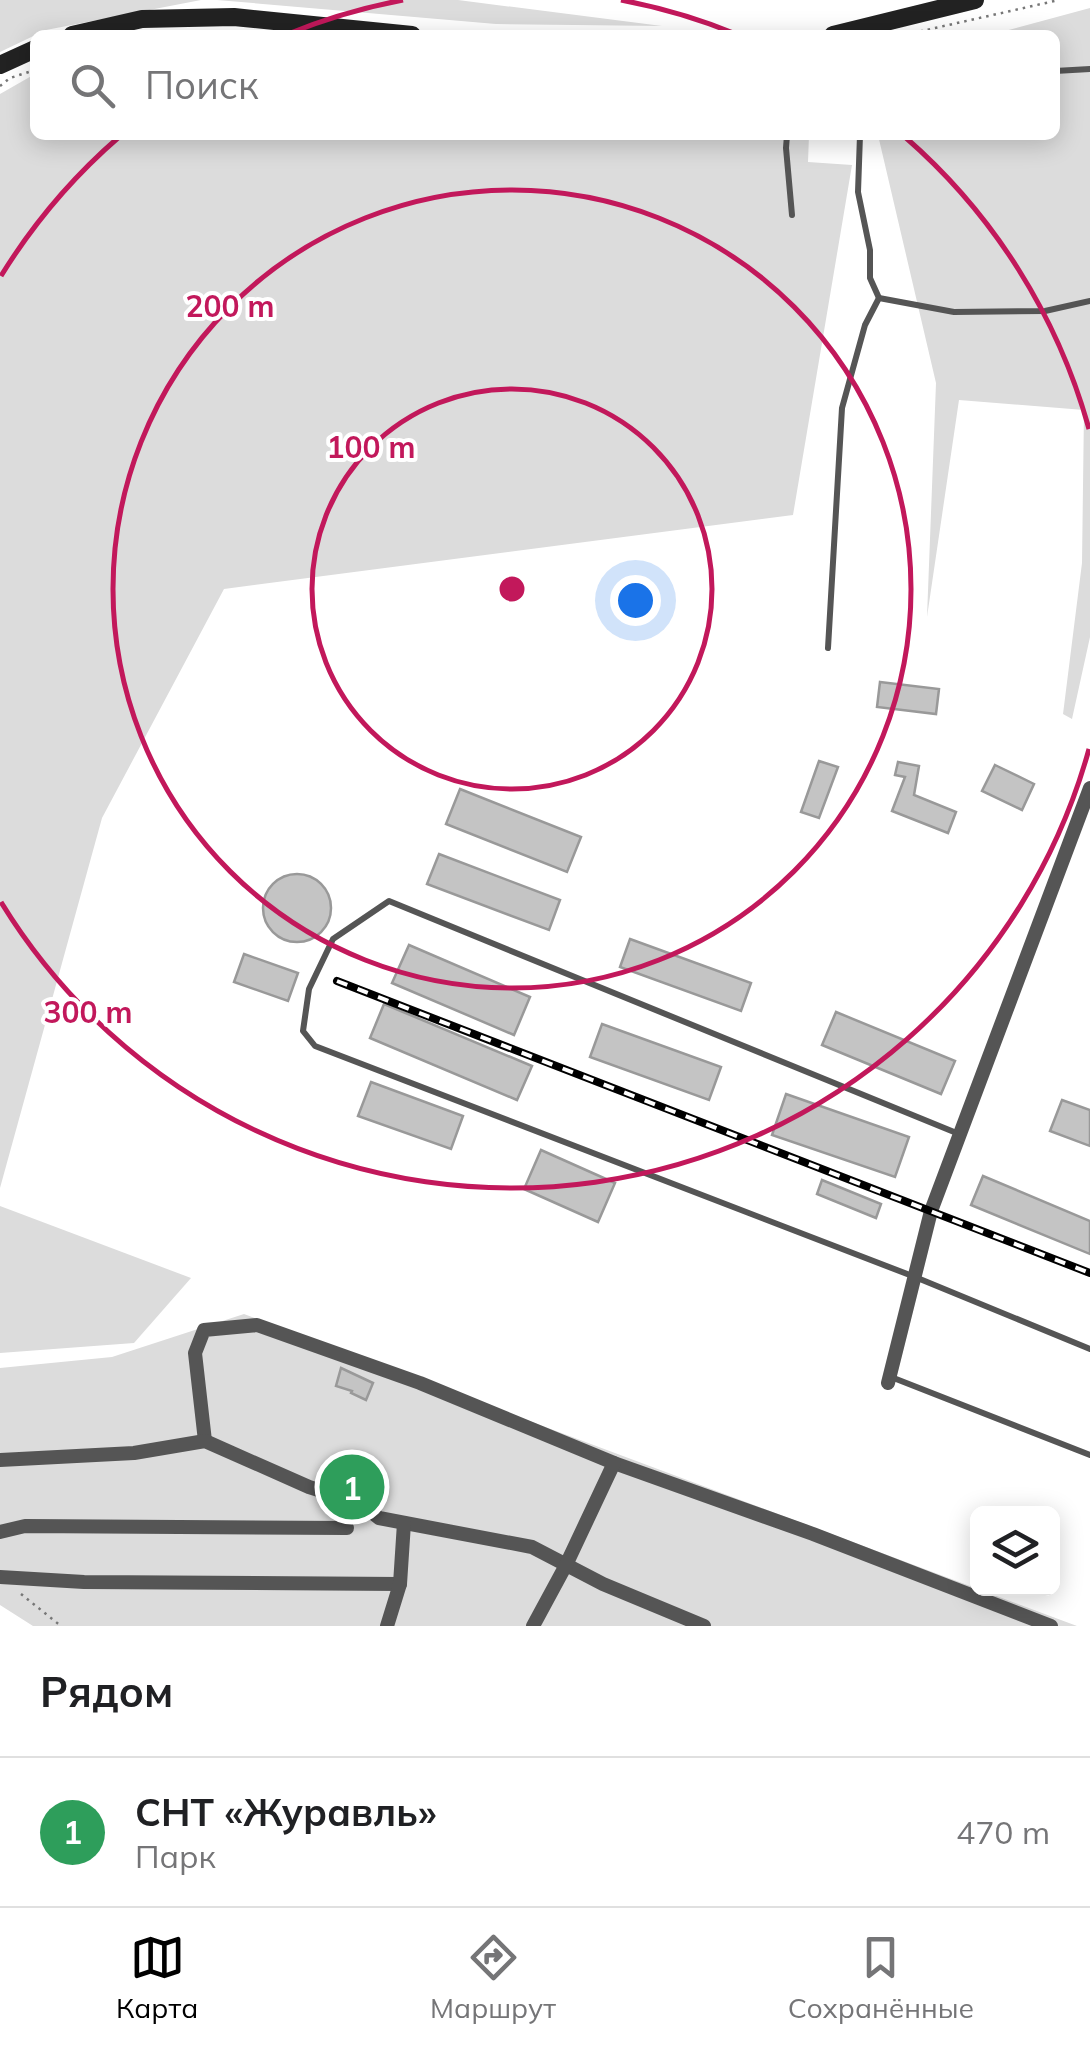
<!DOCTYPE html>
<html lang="ru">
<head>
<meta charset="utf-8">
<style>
	body { margin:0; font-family:Mulish,sans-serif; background:#f2f2f2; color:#202124 }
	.controls { position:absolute; right:30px; bottom:30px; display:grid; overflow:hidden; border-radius:15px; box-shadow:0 5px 25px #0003 }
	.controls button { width:90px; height:90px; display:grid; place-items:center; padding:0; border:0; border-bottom:2px solid #e0e0e0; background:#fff; color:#202124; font:50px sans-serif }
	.you { position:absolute; left:635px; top:600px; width:35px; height:35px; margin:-25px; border:8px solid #fff; border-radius:50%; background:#1a73e8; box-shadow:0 0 0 15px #1a73e833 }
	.badge { display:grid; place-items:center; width:65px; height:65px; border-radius:50%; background:#000; color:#fff; font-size:32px; font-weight:700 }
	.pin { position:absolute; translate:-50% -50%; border:5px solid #fff; box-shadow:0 2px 10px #0006 }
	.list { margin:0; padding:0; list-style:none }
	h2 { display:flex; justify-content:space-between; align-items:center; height:130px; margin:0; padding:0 40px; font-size:42px }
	h2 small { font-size:32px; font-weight:400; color:#757577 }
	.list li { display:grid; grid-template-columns:65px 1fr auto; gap:30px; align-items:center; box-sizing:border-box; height:150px; padding:0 40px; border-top:2px solid #e0e0e0 }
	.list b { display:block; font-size:38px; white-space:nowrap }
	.list p { margin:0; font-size:32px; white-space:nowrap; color:#757577 }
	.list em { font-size:32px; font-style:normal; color:#757577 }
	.icon { flex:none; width:55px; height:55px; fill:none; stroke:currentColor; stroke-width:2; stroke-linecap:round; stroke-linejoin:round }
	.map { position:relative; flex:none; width:1090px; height:1626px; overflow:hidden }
	.search { position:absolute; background:#fff; box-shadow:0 5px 25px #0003; left:30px; right:30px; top:30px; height:110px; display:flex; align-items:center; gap:25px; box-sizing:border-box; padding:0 35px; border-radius:15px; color:#757577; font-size:38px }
	.sheet { height:280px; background:#fff }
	nav { display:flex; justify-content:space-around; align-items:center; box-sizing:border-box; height:140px; border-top:2px solid #e0e0e0; background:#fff; font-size:28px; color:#757577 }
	nav a { display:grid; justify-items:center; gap:5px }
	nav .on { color:#000 }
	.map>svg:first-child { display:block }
	.green { fill:#dcdcdc }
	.building { fill:#c4c4c4; stroke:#999; stroke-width:2.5 }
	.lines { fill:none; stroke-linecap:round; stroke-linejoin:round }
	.path { stroke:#777; stroke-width:2.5; stroke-dasharray:2.5 5; stroke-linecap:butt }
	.lane { stroke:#555; stroke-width:6 }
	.street { stroke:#555; stroke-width:14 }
	.secondary { stroke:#222; stroke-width:18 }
	.rail-casing { stroke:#000; stroke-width:8 }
	.rail { stroke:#fff; stroke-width:4; stroke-dasharray:11; stroke-linecap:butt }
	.ring { fill:none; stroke:#c2185b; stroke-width:5 }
	.centre { fill:#c2185b; stroke:#fff; stroke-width:5 }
	.ring-label { font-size:30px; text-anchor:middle; font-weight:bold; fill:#c2185b; stroke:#fff; stroke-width:8; stroke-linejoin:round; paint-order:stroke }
</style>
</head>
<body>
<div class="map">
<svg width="1090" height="1626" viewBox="0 0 1090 1626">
	<rect width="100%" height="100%" fill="#fff"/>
	<g class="green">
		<polygon points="0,0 201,0 46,30 0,52"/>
		<polygon points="217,0 458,0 662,26 496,24"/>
		<polygon points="1090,8 1090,637 1072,719 1063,714 1082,563 1084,410 959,400 927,617 936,383 878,135 1055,135 1055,35 990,35"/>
		<polygon points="35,74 35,135 809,135 808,162 852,165 793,515 224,589 102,818 0,1188 0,94"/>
		<polygon points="0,1206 191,1278 134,1343 0,1353"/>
		<polygon points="244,1314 1077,1626 33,1626 0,1605 0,1368 112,1357"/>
	</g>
	<g class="building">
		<polygon points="880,682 939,689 936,714 877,707"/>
		<polygon points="819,761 838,767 819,818 801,812"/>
		<polygon points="898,762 919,766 914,795 956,812 948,833 892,811 905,777 895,775"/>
		<polygon points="995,765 1034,784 1022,810 982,791"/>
		<polygon points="460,789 581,837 567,872 446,824"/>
		<polygon points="439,854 560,900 549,930 427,884"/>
		<circle cx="297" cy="908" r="34"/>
		<polygon points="630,939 751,983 741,1011 620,967"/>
		<polygon points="409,945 530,997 514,1035 392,983"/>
		<polygon points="244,954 298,973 288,1001 234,982"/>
		<polygon points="384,1004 532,1066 517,1100 370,1038"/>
		<polygon points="836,1012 955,1061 941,1094 822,1045"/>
		<polygon points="602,1024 721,1067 709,1100 590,1057"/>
		<polygon points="371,1082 463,1116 451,1149 358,1116"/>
		<polygon points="786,1094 909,1137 895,1177 772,1135"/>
		<polygon points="1062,1100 1090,1110 1090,1146 1050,1131"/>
		<polygon points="541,1150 615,1183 598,1222 524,1189"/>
		<polygon points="983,1176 1090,1221 1090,1254 971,1205"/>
		<polygon points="822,1180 881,1204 876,1218 817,1194"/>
		<polygon points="341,1368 373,1383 366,1400 351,1393 352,1391 336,1386"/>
	</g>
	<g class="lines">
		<g class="path">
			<polyline points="913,33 1059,0"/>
			<polyline points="222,34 233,35"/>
			<polyline points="0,86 10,78 35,70"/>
			<polyline points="21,1594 61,1626"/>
		</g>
		<g class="lane">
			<polyline points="1055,71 1090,69"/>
			<polyline points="787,135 786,148 792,215"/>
			<polyline points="860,135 858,192 870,250 870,278 879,298"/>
			<polyline points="828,648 842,408 865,325 879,298 954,312 1045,311 1090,301"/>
			<polyline points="959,1134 389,901 333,939 309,989 303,1031 315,1046 915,1277 1090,1349"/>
			<polyline points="891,1377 1090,1455"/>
		</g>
		<g class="street">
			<polyline points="888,1383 931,1211 1090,788"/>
			<polyline points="205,1441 195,1353 204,1330 257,1325 420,1383 614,1463 813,1534 1051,1626"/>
			<polyline points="0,1460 134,1453 205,1441 309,1487 360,1503 379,1518 532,1547 603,1584 704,1626"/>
			<polyline points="0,1532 25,1526 347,1528"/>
			<polyline points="0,1577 84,1582 400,1584"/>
			<polyline points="387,1626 400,1584 404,1523"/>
			<polyline points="533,1626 566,1565 614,1463"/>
		</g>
		<g class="secondary">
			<polyline points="72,35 142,19 234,17 412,35"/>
			<polyline points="833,35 975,0"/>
			<polyline points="0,65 35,49"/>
		</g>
		<defs>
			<polyline id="rail" points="337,981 1090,1273"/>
		</defs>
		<use href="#rail" class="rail-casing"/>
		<use href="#rail" class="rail"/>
	</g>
	<g class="ring">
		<circle cx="512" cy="589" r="200"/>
		<circle cx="512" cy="589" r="399"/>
		<path d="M1089 749A599 599 0 0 1 1 902M1 276A599 599 0 0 1 119 137M288 34A599 599 0 0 1 403 0M621 0A599 599 0 0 1 736 34M905 137A599 599 0 0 1 1089 429"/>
	</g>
	<circle cx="512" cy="589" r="15" class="centre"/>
	<g class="ring-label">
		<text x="230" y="317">200 m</text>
		<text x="371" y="458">100 m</text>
		<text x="88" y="1023">300 m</text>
	</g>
</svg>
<div class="controls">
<button><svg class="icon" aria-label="layers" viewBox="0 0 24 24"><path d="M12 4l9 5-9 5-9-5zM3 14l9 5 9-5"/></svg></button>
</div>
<div class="you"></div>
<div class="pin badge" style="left:352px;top:1487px;background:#2e9e5b">1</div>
<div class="search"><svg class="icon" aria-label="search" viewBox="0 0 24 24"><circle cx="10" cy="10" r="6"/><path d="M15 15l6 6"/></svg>Поиск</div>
</div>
<section class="sheet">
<h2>Рядом<small></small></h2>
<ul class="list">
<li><span class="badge" style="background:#2e9e5b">1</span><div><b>СНТ «Журавль»</b><p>Парк</p></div><em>470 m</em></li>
</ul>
</section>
<nav>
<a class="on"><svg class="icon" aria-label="map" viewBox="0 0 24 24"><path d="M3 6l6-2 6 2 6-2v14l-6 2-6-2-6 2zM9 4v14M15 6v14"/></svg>Карта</a>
<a><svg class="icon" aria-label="directions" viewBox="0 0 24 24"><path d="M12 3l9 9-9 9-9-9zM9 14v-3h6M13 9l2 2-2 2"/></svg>Маршрут</a>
<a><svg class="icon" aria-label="saved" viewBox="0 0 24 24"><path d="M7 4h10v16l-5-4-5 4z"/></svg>Сохранённые</a>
</nav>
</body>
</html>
